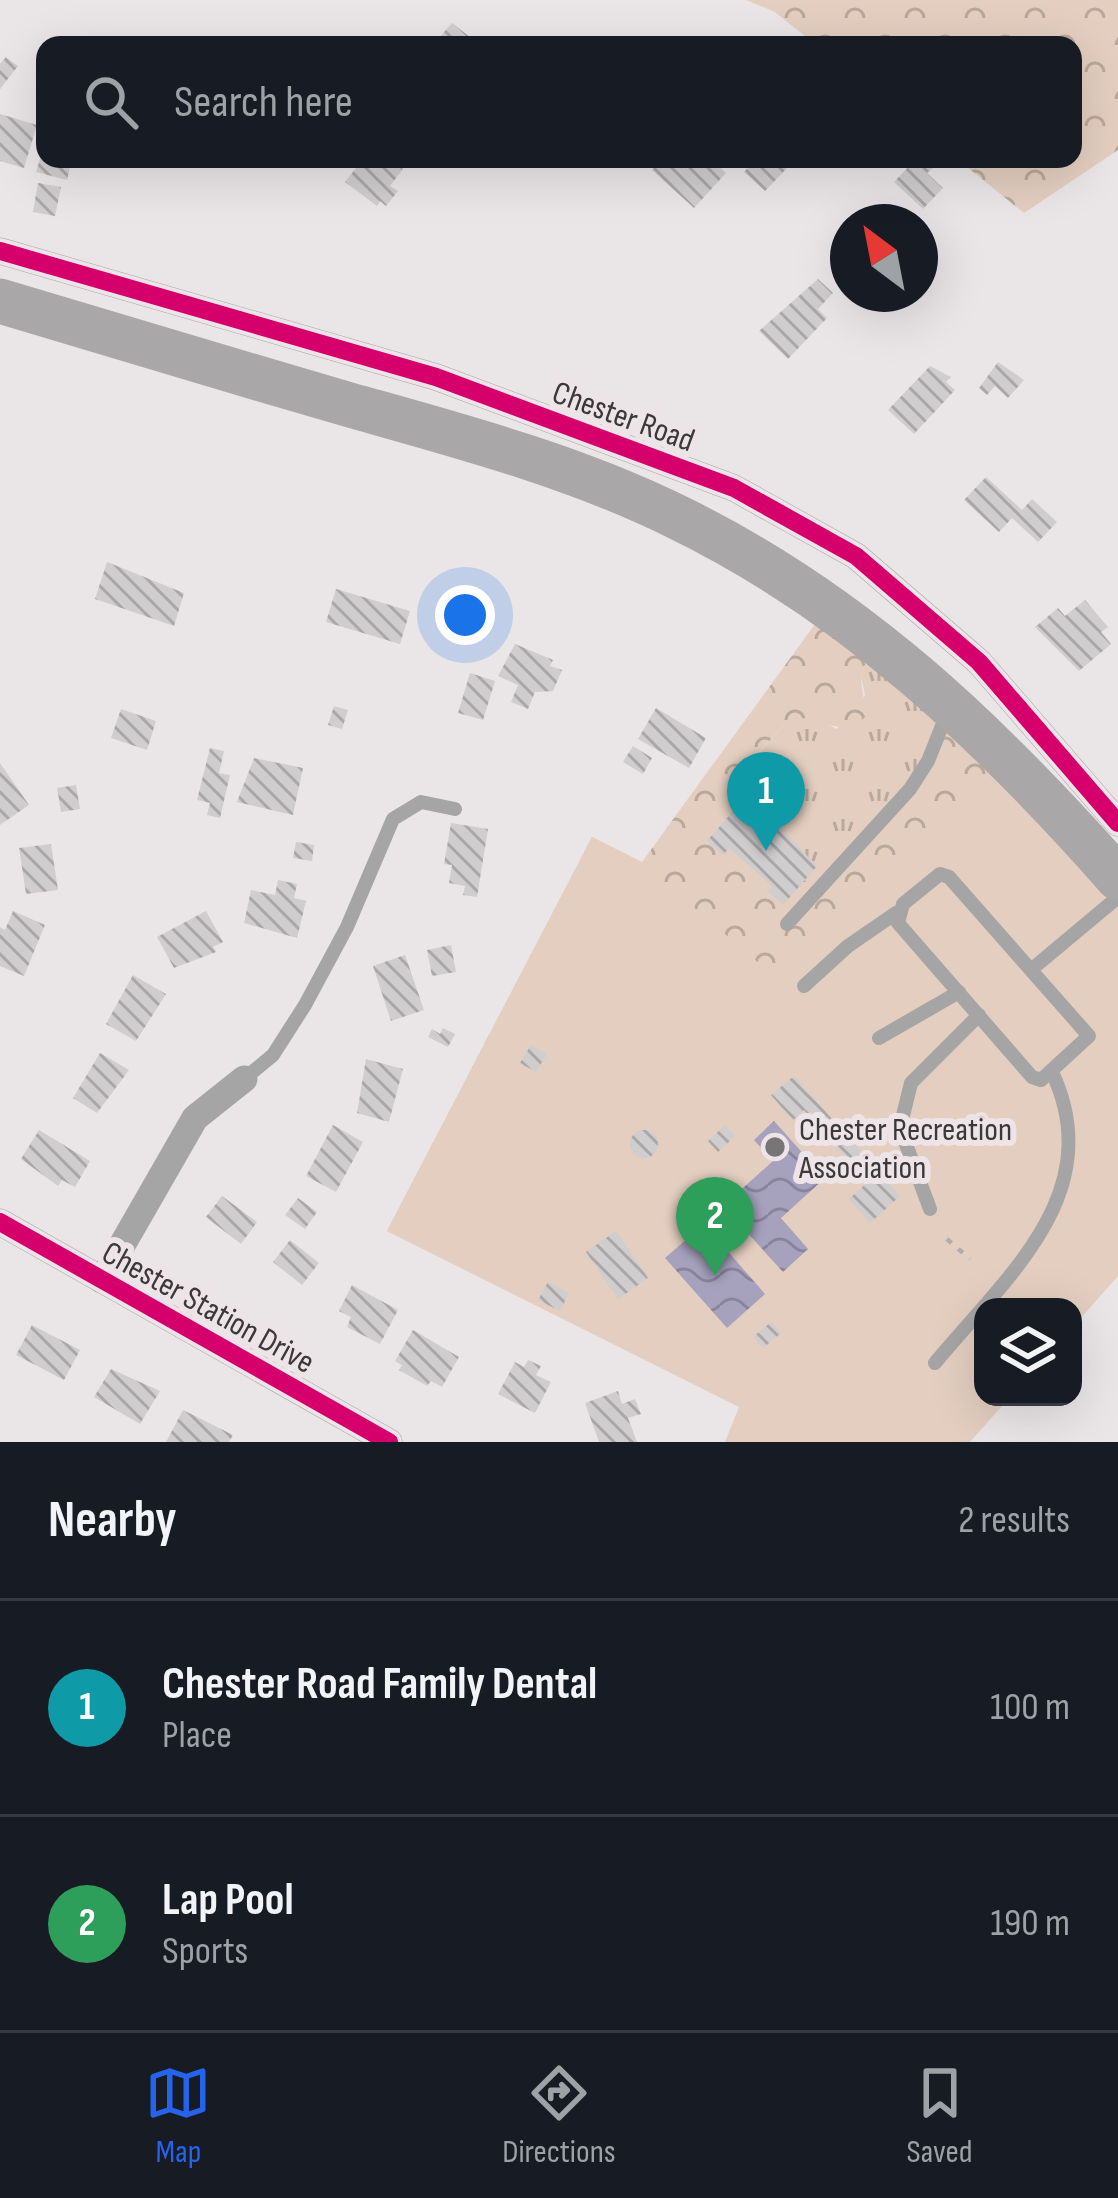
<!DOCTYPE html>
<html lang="en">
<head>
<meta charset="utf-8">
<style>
	body { margin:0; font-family:"Sofia Sans Condensed",sans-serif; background:#20242c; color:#f1f3f6 }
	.controls { position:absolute; right:36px; bottom:36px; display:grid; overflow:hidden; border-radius:24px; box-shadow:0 12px 48px #0002 }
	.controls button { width:108px; height:108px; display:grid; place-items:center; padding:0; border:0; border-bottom:3px solid #363941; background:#171b24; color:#f1f3f6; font:60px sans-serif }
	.compass { position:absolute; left:830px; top:204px; width:108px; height:108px; border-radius:50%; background:#171b24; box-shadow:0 12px 48px #0002; rotate:328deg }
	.you { position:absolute; left:465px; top:615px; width:42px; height:42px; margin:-30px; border:9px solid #fff; border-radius:50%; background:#1a73e8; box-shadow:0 0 0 18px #1a73e833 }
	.badge { display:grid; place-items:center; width:78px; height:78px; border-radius:50%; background:#2563eb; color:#fff; font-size:39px; font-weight:700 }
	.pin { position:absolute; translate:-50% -99px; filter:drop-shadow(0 3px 6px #0008) }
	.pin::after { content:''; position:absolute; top:63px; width:42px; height:36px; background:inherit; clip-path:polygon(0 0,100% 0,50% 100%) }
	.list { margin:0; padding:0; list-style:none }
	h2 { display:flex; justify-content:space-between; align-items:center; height:156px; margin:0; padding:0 48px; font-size:51px }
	h2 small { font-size:39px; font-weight:400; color:#9ea1a6 }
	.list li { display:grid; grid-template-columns:78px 1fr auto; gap:36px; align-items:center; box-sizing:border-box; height:216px; padding:0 48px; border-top:3px solid #363941 }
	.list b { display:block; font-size:45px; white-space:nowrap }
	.list p { margin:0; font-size:39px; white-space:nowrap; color:#9ea1a6 }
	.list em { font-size:39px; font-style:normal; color:#9ea1a6 }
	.icon { flex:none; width:66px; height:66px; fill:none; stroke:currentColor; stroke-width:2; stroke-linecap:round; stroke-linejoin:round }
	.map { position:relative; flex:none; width:1118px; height:1442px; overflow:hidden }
	.search { position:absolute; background:#171b24; box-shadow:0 12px 48px #0002; left:36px; right:36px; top:36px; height:132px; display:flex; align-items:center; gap:30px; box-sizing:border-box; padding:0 42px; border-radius:24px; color:#9ea1a6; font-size:45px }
	.sheet { height:588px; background:#171b24 }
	nav { display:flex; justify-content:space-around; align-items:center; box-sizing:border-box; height:168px; border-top:3px solid #363941; background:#171b24; font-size:33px; color:#9ea1a6 }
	nav a { display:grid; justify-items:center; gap:6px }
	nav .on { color:#2563eb }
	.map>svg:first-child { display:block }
	.grass { fill:url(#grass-tufts) }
	.forest { fill:url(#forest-crowns) }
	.park { fill:#e3cebf }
	.water { fill:url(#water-waves) }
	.building { fill:url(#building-back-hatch) }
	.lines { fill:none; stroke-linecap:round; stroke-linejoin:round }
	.path { stroke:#afadae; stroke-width:4.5; stroke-dasharray:6 9; stroke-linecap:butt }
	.lane { stroke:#a6a5a6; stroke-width:14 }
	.street { stroke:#a6a5a6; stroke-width:27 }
	.primary { stroke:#a9a7a8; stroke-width:45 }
	.cycleway-casing { stroke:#ece4e7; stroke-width:26 }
	.cycleway { stroke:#d6006c; stroke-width:18 }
	.poi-dot { fill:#787576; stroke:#ece4e7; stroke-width:4.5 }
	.labels { text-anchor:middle; stroke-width:12; stroke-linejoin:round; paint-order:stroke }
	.street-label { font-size:33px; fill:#3b3839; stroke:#ece4e7 }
	.poi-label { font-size:33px; fill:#3b3839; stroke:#ece4e7; text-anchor:start }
</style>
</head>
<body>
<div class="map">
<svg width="1118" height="1442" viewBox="0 0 1118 1442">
	<defs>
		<pattern id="grass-tufts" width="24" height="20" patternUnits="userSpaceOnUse" patternTransform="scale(3)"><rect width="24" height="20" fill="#e3cebf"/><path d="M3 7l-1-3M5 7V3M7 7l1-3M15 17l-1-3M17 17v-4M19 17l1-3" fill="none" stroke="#b9a89c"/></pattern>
		<pattern id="forest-crowns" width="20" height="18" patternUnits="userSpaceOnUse" patternTransform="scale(3)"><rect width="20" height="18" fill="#e3cebf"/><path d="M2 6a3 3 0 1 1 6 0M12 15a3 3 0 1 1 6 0" fill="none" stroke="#b9a89c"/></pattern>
		<pattern id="water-waves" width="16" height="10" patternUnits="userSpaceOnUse" patternTransform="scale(3)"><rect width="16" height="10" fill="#a6a1bd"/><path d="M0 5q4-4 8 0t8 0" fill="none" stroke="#88849b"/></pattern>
		<pattern id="building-back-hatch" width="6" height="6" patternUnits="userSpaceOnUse" patternTransform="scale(3)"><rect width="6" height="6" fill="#d0cdce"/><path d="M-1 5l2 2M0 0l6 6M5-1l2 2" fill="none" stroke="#aaa7a8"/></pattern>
	</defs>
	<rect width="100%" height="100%" fill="#eae6e8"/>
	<polygon class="grass" points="870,650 955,719 916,797 850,869 817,866 737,824 731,784 791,717 810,716 837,729 865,695 861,677"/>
	<g class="forest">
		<polygon points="746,0 1118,0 1118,150 1024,213 957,159 1073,159 1073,45 816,45 775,12"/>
		<path d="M823 613 870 650 861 677 865 717C843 740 818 716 791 717L731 783 737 824 817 866 850 868 916 797 948 725 1017 783 781 983 751 957 727 954 558 1316 387 1231 592 837 642 862Z"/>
	</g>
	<polygon class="park" points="1009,760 1118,880 1118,1276 1073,1327 1073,1307 983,1307 983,1397 1010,1397 970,1442 725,1442 739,1407 387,1231 592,837 641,862 781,982"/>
	<g class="water">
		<polygon points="774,1121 825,1178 781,1218 808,1249 783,1272 723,1206 773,1161 754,1140"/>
		<polygon points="704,1224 765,1294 727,1328 665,1258"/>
	</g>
	<g class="building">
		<polygon points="452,23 470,37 463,45 438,39"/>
		<polygon points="6,57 18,66 0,89 0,64"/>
		<polygon points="0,114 37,125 24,168 0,161"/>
		<polygon points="44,146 45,159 72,159 67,180 36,172"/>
		<polygon points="363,159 391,159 403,169 390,186 398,191 386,206 380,201 377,206 345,182"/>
		<polygon points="662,159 711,159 726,173 694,208 652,170"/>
		<polygon points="756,159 789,159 793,162 765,191 744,172"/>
		<polygon points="916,159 933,168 927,173 943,188 923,209 894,182"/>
		<polygon points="38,183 61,187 55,216 33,212"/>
		<polygon points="818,279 833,293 818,309 827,318 788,359 759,331"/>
		<polygon points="998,362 1024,380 1008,398 995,386 987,395 979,388"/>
		<polygon points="930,366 951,377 946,382 955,390 914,434 888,410"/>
		<polygon points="986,477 1022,510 1032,499 1057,522 1038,542 1012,518 999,532 964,500"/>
		<polygon points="107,562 184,593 174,626 95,599"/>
		<polygon points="336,589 410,611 400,644 326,622"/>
		<polygon points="1085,600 1108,627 1101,632 1111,644 1079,671 1035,627 1058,608 1065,616"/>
		<polygon points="515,644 553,660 550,666 562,670 553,691 535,692 528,709 511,702 518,685 498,676"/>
		<polygon points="470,673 495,681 483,720 458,713"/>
		<polygon points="334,706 348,710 342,729 328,725"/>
		<polygon points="656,708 706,738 689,768 638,739"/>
		<polygon points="121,709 156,721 147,750 111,738"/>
		<polygon points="633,746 652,758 643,774 623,762"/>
		<polygon points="210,748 224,751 219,773 230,775 220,818 207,815 210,803 197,800"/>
		<polygon points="254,758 303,768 293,815 237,802"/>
		<polygon points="0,763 29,805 0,825"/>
		<polygon points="76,785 80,809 61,812 57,788"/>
		<polygon points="741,802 773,830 778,825 817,866 783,905 768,891 772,886 729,848 723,855 707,841"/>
		<polygon points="451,823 488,829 477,897 463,895 465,886 449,883 452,865 444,864"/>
		<polygon points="296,842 314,845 312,861 293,858"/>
		<polygon points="51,844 58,890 26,894 19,848"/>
		<polygon points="278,880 297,884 294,898 306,901 297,938 244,923 251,890 275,895"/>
		<polygon points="13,911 45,925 24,976 0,966 0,927 5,930"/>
		<polygon points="206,911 223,942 213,947 216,952 174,968 157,937"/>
		<polygon points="451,945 456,972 432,976 427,950"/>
		<polygon points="405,955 424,1010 391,1021 373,966"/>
		<polygon points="133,975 166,994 136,1041 106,1024"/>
		<polygon points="443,1028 455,1034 448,1047 428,1037 432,1029 440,1034"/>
		<polygon points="531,1045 547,1054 536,1072 520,1063"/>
		<polygon points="100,1053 129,1070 97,1113 73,1098"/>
		<polygon points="366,1059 403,1069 389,1122 357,1113"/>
		<polygon points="794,1076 900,1196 870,1223 849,1199 868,1182 804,1110 793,1120 771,1095"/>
		<polygon points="333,1125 363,1142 336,1192 306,1176"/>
		<polygon points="725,1125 735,1136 718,1152 708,1141"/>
		<polygon points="39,1130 90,1161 75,1187 62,1180 58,1186 21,1159"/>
		<circle cx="644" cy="1144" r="14"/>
		<polygon points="222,1196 257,1222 241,1244 206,1217"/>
		<polygon points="298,1198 317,1212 305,1229 285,1215"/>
		<polygon points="616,1231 648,1278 618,1299 586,1252"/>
		<polygon points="290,1240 319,1263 302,1285 273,1262"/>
		<polygon points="548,1282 569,1293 560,1311 538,1300"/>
		<polygon points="352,1285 398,1310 380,1344 347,1327 351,1317 339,1311"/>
		<polygon points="771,1322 781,1333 763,1348 753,1337"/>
		<polygon points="32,1325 80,1350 64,1380 16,1355"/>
		<polygon points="413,1330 459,1357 442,1387 431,1381 427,1386 399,1370 402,1365 395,1361"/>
		<polygon points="528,1360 541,1366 536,1375 551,1382 535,1413 498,1394 515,1362 524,1367"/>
		<polygon points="111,1369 160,1391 140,1424 94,1397"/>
		<polygon points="618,1391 622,1404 635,1399 641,1414 628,1418 637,1442 599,1442 585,1403"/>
		<polygon points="183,1410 233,1435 229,1442 166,1442"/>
	</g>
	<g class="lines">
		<polyline class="path" points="947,1239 970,1259"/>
		<g class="lane">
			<polygon points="940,874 949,877 1089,1036 1041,1080 1032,1077 898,923 903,904"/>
			<polyline points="787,924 910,789 928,761 948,711"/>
			<polyline points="1032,969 1118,897"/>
			<polyline points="804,986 848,946 896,913"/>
			<polyline points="879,1038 959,992"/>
			<polyline points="244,1079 273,1055 305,1005 347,927 393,819 421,802 455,809"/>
			<polyline points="930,1209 900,1128 911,1083 979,1015"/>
			<path d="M935 1363C1007 1276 1109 1193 1052 1072"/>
		</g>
		<g class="street">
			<polyline points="0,251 436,377 734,488 856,556 979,662 1118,823"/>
			<polyline points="0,1222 389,1442"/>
			<polyline points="102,1280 195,1118 244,1079"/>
		</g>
		<path class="primary" d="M0 301C116 336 233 371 350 405 460 436 574 466 677 517 854 603 989 732 1118 878"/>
		<defs>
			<g id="cycleway">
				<polyline points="0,251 436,377 734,488 856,556 979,662 1118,823"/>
				<polyline points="0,1222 389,1442"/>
			</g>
		</defs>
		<use href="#cycleway" class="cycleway-casing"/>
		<use href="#cycleway" class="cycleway"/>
	</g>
	<circle class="poi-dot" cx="775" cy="1147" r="12"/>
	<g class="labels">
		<g class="street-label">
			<text transform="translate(624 415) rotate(20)" y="12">Chester Road</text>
			<text transform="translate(209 1306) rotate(29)" y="12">Chester Station Drive</text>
		</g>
		<g class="poi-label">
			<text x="799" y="1140">Chester Recreation<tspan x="799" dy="38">Association</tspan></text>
		</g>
	</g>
</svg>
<div class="controls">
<button><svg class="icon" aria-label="layers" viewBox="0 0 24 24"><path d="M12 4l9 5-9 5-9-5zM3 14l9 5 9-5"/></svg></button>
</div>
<svg class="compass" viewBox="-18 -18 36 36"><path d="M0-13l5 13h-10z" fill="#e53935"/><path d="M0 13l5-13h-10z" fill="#9ea1a6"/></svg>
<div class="you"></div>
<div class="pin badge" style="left:766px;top:851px;background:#0f9aa8">1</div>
<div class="pin badge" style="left:715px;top:1276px;background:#2e9e5b">2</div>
<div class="search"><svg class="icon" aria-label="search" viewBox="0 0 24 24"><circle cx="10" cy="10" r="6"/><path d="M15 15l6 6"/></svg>Search here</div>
</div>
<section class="sheet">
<h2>Nearby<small>2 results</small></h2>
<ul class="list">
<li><span class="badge" style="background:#0f9aa8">1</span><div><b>Chester Road Family Dental</b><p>Place</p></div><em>100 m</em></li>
<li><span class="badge" style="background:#2e9e5b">2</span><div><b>Lap Pool</b><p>Sports</p></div><em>190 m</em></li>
</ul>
</section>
<nav>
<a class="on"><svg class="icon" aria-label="map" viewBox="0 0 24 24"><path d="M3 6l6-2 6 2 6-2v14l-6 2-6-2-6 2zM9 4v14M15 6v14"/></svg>Map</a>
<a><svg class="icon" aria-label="directions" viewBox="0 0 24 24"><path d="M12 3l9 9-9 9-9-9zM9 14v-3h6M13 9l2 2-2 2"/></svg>Directions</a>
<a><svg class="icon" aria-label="saved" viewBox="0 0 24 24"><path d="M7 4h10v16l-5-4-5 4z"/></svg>Saved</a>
</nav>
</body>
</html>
